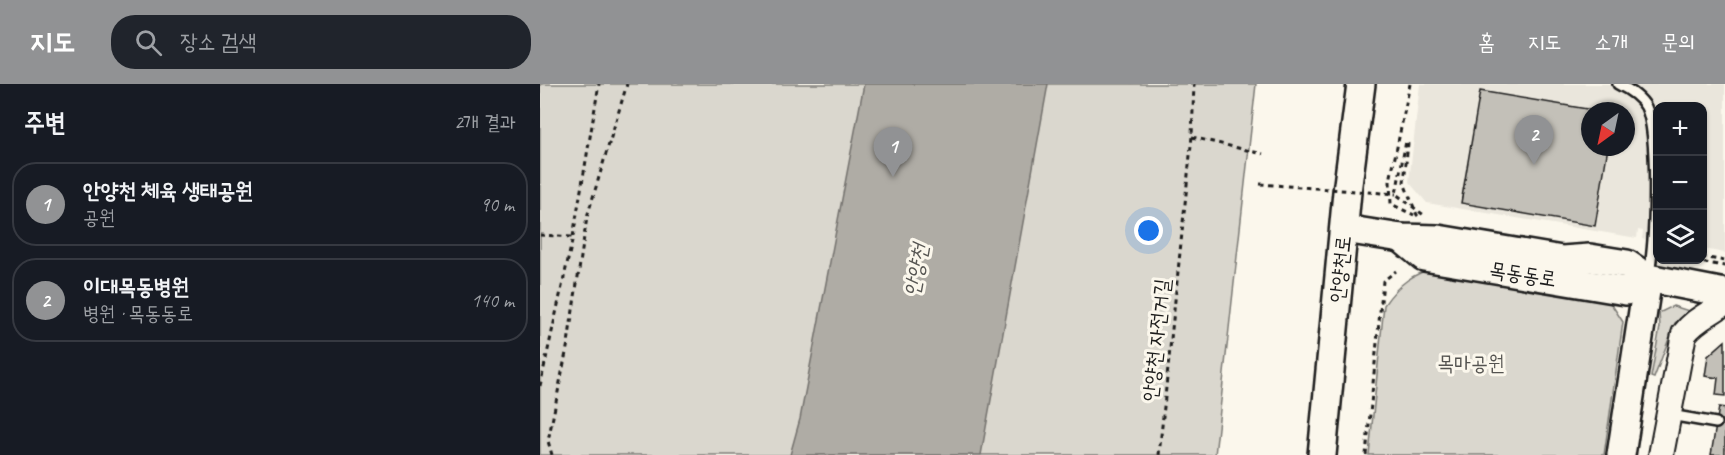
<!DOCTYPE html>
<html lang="ko">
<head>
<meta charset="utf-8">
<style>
	body { margin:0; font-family:Caveat,"Poor Story",sans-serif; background:#20242c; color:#f1f3f6 }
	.controls { position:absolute; right:18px; top:18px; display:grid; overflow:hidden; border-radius:12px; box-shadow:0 2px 4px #0004 }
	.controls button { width:54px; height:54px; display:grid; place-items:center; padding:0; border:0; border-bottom:2px solid #363941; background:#171b24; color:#f1f3f6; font:30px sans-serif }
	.compass { position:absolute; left:1041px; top:18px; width:54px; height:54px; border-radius:50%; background:#171b24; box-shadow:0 2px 4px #0004; rotate:213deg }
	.you { position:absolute; left:609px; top:147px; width:21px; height:21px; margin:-15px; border:4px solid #fff; border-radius:50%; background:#1a73e8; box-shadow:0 0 0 9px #1a73e833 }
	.badge { display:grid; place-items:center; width:39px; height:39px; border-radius:50%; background:#919294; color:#fff; font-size:20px; font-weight:700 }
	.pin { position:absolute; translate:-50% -50px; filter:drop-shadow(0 2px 3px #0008) }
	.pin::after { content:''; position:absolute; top:32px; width:21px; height:18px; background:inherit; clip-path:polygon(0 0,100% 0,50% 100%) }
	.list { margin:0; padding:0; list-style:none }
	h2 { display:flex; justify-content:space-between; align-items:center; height:78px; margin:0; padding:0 24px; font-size:26px }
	h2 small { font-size:20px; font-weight:400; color:#9ea1a6 }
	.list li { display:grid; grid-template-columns:39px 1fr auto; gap:18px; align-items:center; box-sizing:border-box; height:84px; margin:0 12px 12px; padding:0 12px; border:2px solid #363941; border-radius:24px }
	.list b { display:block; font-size:22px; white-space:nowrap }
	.list p { margin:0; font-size:20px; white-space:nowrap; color:#9ea1a6 }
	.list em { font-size:20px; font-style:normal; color:#9ea1a6 }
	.icon { flex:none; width:33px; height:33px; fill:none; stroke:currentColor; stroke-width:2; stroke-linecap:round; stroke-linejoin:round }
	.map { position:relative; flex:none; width:1185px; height:371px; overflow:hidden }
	header { display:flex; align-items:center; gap:36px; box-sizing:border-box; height:84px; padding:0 30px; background:#919294; color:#fff }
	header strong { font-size:28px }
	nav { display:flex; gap:33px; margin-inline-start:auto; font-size:21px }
	.search { width:420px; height:54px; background:#20242c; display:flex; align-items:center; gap:15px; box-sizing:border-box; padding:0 21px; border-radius:24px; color:#9ea1a6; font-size:22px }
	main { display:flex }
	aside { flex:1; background:#171b24 }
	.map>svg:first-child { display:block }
	.built { fill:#eae6dc; fill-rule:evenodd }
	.green { fill:#dad7ce; stroke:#7b7a75; stroke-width:1.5 }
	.water { fill:#afaca5; stroke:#74726e; stroke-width:1.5 }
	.building { fill:#c3c0b8; stroke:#1c1c1c; stroke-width:1.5 }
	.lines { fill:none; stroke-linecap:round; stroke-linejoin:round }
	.service-casing { stroke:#1c1c1c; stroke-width:14 }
	.tertiary-casing { stroke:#1c1c1c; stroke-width:28 }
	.secondary-casing { stroke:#1c1c1c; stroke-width:32 }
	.path { stroke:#1c1c1c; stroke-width:3; stroke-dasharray:4.5 4.5; stroke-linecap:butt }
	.service { stroke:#fbf7ec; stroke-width:9 }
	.tertiary { stroke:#fbf7ec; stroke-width:24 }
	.secondary { stroke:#fbf7ec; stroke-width:27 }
	.path-bridge { stroke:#1c1c1c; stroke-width:3; stroke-dasharray:4.5 4.5; stroke-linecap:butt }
	.labels { text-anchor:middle; stroke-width:6; stroke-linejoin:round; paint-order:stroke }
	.street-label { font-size:21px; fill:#1c1c1c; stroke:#fbf7ec }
	.park-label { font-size:21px; fill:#555451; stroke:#fbf7ec }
	.water-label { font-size:22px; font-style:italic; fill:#575653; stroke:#fbf7ec }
</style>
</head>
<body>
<header>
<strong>지도</strong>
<div class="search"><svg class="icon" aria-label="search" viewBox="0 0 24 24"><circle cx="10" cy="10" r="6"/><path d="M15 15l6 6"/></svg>장소 검색</div>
<nav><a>홈</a><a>지도</a><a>소개</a><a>문의</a></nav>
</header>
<main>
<aside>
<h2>주변<small>2개 결과</small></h2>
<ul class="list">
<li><span class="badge">1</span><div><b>안양천 체육 생태공원</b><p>공원</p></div><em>90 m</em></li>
<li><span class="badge">2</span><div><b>이대목동병원</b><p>병원 · 목동동로</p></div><em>140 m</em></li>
</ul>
</aside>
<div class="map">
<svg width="1185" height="371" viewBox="0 0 1185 371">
	<rect width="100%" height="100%" fill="#fbf7ec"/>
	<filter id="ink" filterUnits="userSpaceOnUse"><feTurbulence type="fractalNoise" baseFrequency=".0167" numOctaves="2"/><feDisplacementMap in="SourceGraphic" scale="12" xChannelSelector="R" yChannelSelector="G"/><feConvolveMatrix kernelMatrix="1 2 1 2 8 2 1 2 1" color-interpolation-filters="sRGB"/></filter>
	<g filter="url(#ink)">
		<path class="built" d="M880 0H1185V169L1163 165 1162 22H1118L1117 158 1102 155 1103 147 1098 146 1097 154 887 119 869 98ZM1050 27H1086V63H1050Z"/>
		<g class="green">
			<polygon points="0,0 716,0 675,371 0,371"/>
			<path d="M898 182 1059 208 1072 221 1083 238 1064 371H829L844 221C859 199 873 190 898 182Z"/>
			<polygon points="1133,222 1149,227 1135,239 1114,294 1111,293 1120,243 1119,229"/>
		</g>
		<polygon class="water" points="324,0 508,0 441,371 250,371 260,335"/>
		<g class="building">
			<polygon points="940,7 1059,27 1050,27 1050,63 1068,63 1055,142 921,119"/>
			<polygon points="1185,257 1185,312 1176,311 1178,294 1165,292 1168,272"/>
			<polygon points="1179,323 1185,324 1185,371 1171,371"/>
		</g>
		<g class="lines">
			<defs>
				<g id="service">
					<path d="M1078 0C1088 5 1100 12 1106 23 1119 50 1115 158 1109 189"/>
					<polyline points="1130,331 1176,339"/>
				</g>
				<path id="tertiary" d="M1121 371 1144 250C1156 234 1171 230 1185 218"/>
				<g id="secondary">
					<polyline points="804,145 861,154 898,155 1022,176 1050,174 1087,180 1108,194 1185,209"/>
					<polyline points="861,154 884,173 1086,207 1108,194"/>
					<polyline points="782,371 807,108 821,0"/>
					<polyline points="1081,371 1108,194"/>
				</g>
			</defs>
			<use href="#service" class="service-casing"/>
			<use href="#tertiary" class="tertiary-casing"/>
			<use href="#secondary" class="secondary-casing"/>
			<g class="path">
				<polyline points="870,0 850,97 851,120 874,131"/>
				<polyline points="652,53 723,70"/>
				<polyline points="878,132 877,131 864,99 868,59 866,57 856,110 885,132"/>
				<polyline points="0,151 33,153"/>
				<polyline points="1162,173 1185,177"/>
				<polyline points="1146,176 1185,182"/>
				<polyline points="0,302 33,153 59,0"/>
				<polyline points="12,371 8,357 28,259 47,133 87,0"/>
				<polyline points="619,371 652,52 654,0"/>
				<polyline points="826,371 843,197 856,187"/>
			</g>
			<use href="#service" class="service"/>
			<use href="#tertiary" class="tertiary"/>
			<use href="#secondary" class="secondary"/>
			<polyline class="path-bridge" points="720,100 856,110"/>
		</g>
	</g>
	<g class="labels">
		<g class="street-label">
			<text transform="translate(800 185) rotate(-84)" y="7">안양천로</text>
			<text transform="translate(983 190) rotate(9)" y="7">목동동로</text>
			<text transform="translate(616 256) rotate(-84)" y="7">안양천 자전거길</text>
		</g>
		<g class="park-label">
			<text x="931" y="286">목마공원</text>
		</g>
		<g class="water-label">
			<text transform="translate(375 186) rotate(-80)" y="8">안양천</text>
		</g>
	</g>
</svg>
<div class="controls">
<button>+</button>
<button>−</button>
<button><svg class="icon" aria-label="layers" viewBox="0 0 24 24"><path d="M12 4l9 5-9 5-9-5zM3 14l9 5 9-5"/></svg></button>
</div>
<svg class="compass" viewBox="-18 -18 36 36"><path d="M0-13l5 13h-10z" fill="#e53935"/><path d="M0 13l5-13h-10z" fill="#9ea1a6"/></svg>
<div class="you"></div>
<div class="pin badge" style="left:353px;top:93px">1</div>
<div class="pin badge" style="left:994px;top:81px">2</div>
</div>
</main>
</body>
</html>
